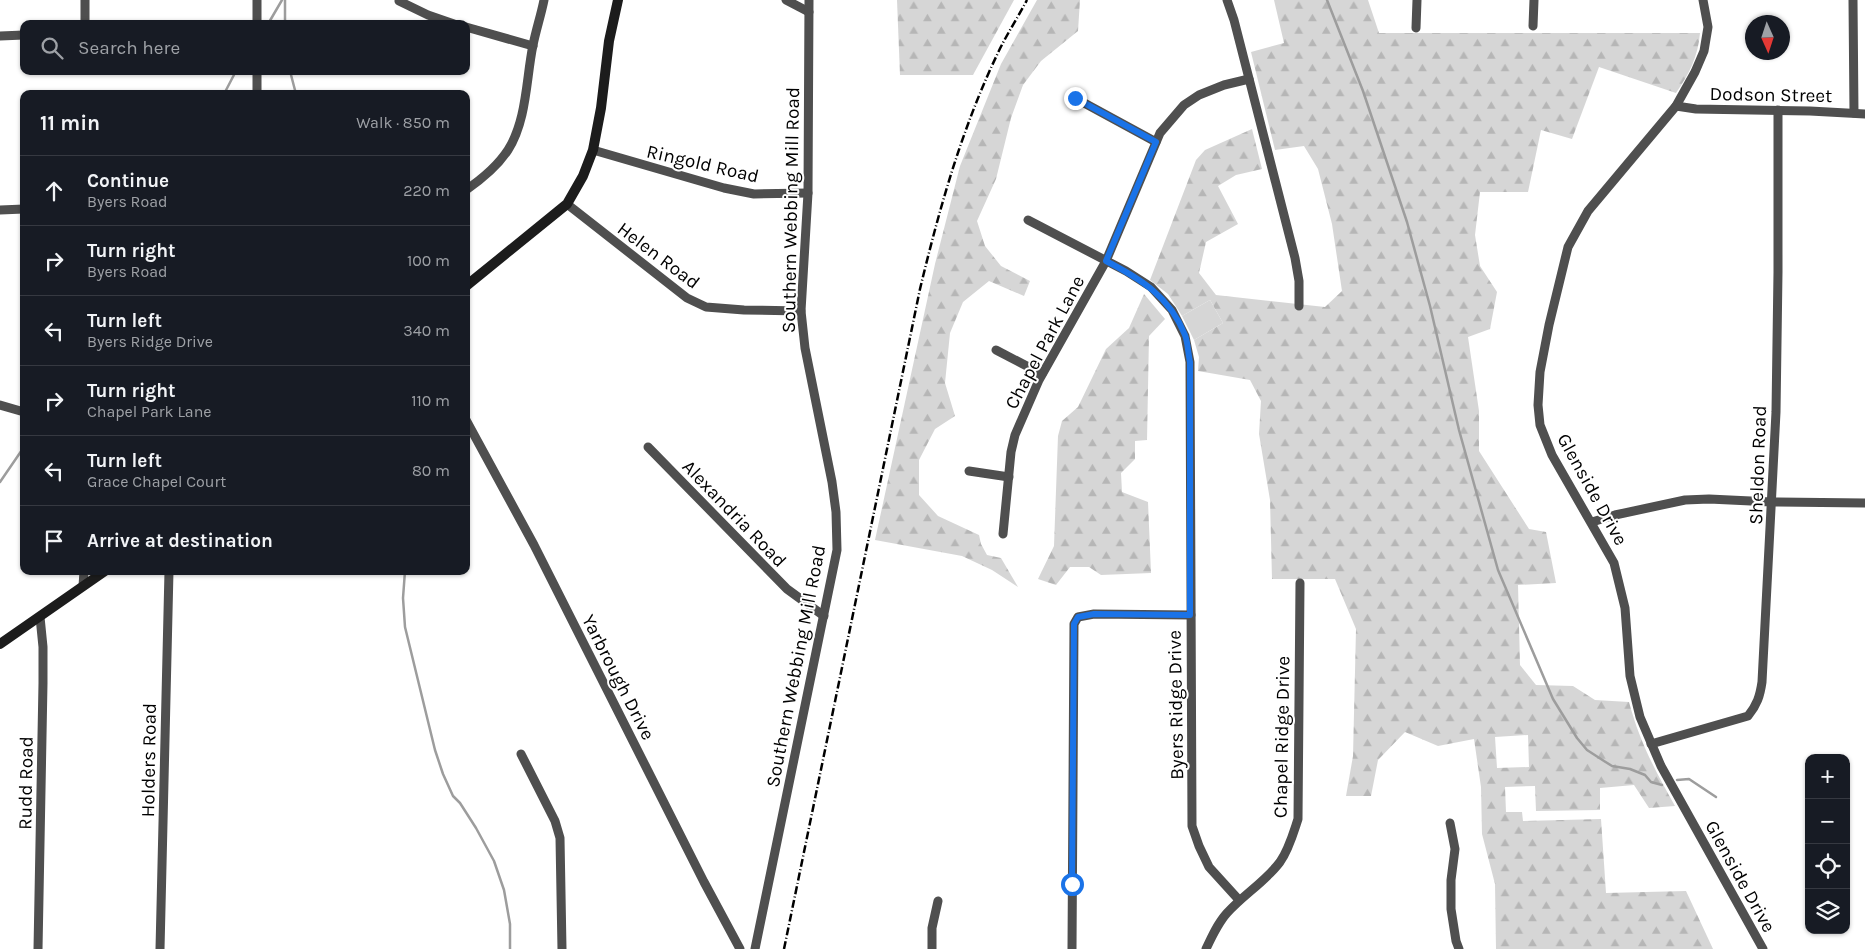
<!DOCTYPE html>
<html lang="en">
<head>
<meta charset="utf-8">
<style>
	body { margin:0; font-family:Karla,sans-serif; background:#242831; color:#f1f3f6 }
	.controls { position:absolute; right:15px; bottom:15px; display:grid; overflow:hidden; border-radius:10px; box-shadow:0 1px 4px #0004 }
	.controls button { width:45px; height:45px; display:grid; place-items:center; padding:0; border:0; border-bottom:1px solid #363941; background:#171b24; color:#f1f3f6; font:25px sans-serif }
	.compass { position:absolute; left:1745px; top:15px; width:45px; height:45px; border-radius:50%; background:#171b24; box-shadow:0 1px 4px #0004; rotate:177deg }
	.stop { position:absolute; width:15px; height:15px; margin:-11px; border:4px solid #1a73e8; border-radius:50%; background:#fff }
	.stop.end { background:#1a73e8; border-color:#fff; box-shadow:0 1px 5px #0008 }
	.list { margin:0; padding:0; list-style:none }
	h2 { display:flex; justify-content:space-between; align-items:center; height:65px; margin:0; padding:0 20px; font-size:21px }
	h2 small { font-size:16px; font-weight:400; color:#9ea1a6 }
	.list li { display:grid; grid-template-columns:32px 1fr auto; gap:15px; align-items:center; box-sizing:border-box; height:70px; padding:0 20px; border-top:1px solid #363941 }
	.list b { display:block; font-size:19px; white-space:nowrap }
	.list p { margin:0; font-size:16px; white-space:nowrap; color:#9ea1a6 }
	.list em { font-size:16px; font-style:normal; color:#9ea1a6 }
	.icon { flex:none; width:28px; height:28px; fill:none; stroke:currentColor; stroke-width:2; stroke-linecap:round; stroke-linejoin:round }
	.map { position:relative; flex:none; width:1865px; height:949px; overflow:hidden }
	.search { position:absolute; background:#171b24; box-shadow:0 1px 4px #0004; left:20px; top:20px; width:450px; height:55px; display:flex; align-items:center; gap:12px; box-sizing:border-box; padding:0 18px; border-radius:10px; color:#9ea1a6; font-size:19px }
	.panel { position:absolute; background:#171b24; box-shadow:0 1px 4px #0004; left:20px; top:90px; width:450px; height:485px; border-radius:10px }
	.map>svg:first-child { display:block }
	.green { fill:#d6d6d6 }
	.forest { fill:url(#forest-firs); fill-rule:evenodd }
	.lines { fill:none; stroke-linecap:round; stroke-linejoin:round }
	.stream { stroke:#9d9d9d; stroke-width:2.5 }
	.minor { stroke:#4f4f4f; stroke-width:9 }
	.secondary { stroke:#1c1c1c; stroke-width:10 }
	.rail { stroke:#000; stroke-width:2.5; stroke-dasharray:8 2.5 1 2.5; stroke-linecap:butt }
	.route { stroke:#1a73e8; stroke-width:6 }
	.labels { text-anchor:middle; stroke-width:4; stroke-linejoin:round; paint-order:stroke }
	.street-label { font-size:19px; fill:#000; stroke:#fff }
</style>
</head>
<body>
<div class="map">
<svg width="1865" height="949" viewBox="0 0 1865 949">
	<defs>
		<pattern id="forest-firs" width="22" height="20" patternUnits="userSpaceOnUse" patternTransform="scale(1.25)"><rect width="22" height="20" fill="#d6d6d6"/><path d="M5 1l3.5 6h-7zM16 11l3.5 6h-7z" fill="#b6b6b6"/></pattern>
	</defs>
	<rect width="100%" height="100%" fill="#fff"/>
	<polygon class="green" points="1210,300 1223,323 1194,340 1182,316"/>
	<g class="forest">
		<polygon points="897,0 1014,0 973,75 900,75"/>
		<polygon points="1037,0 1080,0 1078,31 1041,61 1023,85 1011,118 996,179 977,221 985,246 1001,266 1030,281 1024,296 989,281 963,302 950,333 945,383 955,416 935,429 919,460 919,495 938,516 979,535 981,544 987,555 1001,558 1018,587 992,570 962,556 875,540 935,264 960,166 1001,64"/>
		<path d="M1274 0H1368L1379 33H1700C1698 57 1689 74 1676 93L1599 67 1572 139 1541 130 1528 192H1480L1475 235 1480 266 1497 292 1490 329 1468 337 1479 411V451L1529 529 1546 532 1556 583 1518 585 1520 665 1536 685 1573 686 1595 700 1629 702C1640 743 1655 770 1675 806L1649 808 1634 785 1600 788V810L1536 811 1535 786 1505 787 1506 812H1522L1523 821 1601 819 1606 893 1686 891 1713 949H1496L1495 884 1482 834 1481 787 1474 739 1438 746 1405 732 1378 760 1371 796H1346L1353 756 1356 629 1335 579H1272L1270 500 1259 434 1261 401 1250 380 1198 371 1199 357 1194 340 1223 323 1210 300 1182 316 1168 294 1150 280 1196 160 1205 150 1252 129 1262 169 1236 175 1218 186 1238 224 1206 242 1199 273 1216 295 1325 307 1342 291 1332 224 1318 169 1304 146 1275 150 1251 52 1284 43ZM1528 735 1529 767 1497 768 1495 737Z"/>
		<polygon points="1144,294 1165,319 1149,336 1147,440 1135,441 1135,459 1121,473 1122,492 1148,502 1151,573 1101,575 1089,567 1070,567 1056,585 1038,579 1054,546 1058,436 1062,421 1078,407 1106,349 1129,328"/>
	</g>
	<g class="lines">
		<g class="stream">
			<polyline points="1327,0 1363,91 1407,222 1430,306 1459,430 1498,570 1553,699 1577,738 1587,750 1604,761 1612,766 1630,769 1645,775 1651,782 1662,785"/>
			<polyline points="268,24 282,0"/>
			<polyline points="285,24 285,0"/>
			<polyline points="290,71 296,94"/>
			<polyline points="224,94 236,71"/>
			<polyline points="0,482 24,447"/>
			<polyline points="405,571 403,598 405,627 435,750 443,774 453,796 460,803 476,828 494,861 504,890 510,924 510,949"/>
			<polyline points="1677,780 1689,779 1716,797"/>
		</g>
		<g class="minor">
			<polyline points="85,0 85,24"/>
			<polyline points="786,0 809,12"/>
			<polyline points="1227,0 1234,20 1295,258 1299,281 1299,306"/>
			<polyline points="1703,0 1708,27 1704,51 1695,72 1676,106 1588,211 1568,247 1549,325 1540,372 1538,405 1540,425 1552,455 1614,563 1625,608 1630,676 1640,717 1661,766 1763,949"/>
			<polyline points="1853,0 1854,113"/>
			<polyline points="399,1 428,15 454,24"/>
			<polyline points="257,24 257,0"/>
			<polyline points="1533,26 1534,0"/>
			<polyline points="466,27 533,46"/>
			<polyline points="1416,28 1417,0"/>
			<polyline points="0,36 24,35"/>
			<polyline points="257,94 257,71"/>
			<polyline points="1075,98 1156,142"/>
			<polyline points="1676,106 1696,109 1810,111 1865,114"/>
			<polyline points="593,150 724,188 754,194 808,193"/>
			<path d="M466 190C482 179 497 167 508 150 527 120 526 79 533 45 536 30 541 15 544 0"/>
			<polyline points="567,204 687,298 706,307 744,310 801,311"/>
			<polyline points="0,210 24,209"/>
			<polyline points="1028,220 1126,271 1151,287 1172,310 1185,336 1190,362 1192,826 1199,846 1209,867 1239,900"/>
			<polyline points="996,350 1042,374"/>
			<polyline points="0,405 24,412"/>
			<polyline points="466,420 534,545 704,882 740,949"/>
			<polyline points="648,447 787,589 824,616"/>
			<polyline points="969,471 1009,477"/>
			<polyline points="1592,522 1615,515 1685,500 1709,499 1772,502 1865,503"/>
			<polyline points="1003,534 1011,452 1015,435 1039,380 1106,261 1160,133 1184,105 1199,95 1224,85 1249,79"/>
			<polyline points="83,586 84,571"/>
			<path d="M1651 744 1748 716C1757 705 1760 696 1762 682L1776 412 1778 272V110"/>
			<polyline points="521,754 555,821 560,838 562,949"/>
			<polyline points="1450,823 1455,849 1451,880 1451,909 1456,941 1459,949"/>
			<polyline points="38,949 43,683 43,647 40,617"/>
			<polyline points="160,949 169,571"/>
			<polyline points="755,949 837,550 836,512 832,482 805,348 801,311 808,193 809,0"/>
			<polyline points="932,949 932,928 938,901"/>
			<polyline points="1072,949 1074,624 1078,617 1094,614 1191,615"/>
			<path d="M1206 949C1212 936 1218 923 1227 913 1244 894 1265 882 1280 862 1289 849 1293 834 1298 819L1300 583"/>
		</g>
		<g class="secondary">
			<polyline points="466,286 567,204 583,176 593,150 601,108 609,41 618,0"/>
			<polyline points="0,644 105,571"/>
		</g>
		<path class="rail" d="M784 949 920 289C939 210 961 131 996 57 1005 37 1017 19 1027 0"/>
	</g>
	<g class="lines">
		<path class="route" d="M1072 884 1074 624 1078 617 1094 614 1190 615V362C1188 353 1188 343 1185 335 1170 297 1141 279 1106 261L1156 142 1075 98"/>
	</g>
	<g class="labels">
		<g class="street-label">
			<text transform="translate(1771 94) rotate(1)" y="7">Dodson Street</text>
			<text transform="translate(703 163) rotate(13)" y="7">Ringold Road</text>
			<text transform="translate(790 210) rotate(-89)" y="7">Southern Webbing Mill Road</text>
			<text transform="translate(659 255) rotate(37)" y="7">Helen Road</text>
			<text transform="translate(1044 342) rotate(-62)" y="7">Chapel Park Lane</text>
			<text transform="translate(1757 465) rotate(-88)" y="7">Sheldon Road</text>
			<text transform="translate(1593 489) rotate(61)" y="7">Glenside Drive</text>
			<text transform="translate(735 513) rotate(46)" y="7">Alexandria Road</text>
			<text transform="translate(795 666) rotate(-79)" y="7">Southern Webbing Mill Road</text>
			<text transform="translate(619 677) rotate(63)" y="7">Yarbrough Drive</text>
			<text transform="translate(1175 705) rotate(-91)" y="7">Byers Ridge Drive</text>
			<text transform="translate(1281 737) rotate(-89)" y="7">Chapel Ridge Drive</text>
			<text transform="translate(148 760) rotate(-89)" y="7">Holders Road</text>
			<text transform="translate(25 783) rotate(-89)" y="7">Rudd Road</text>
			<text transform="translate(1741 876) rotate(61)" y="7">Glenside Drive</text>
		</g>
	</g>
</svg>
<div class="controls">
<button>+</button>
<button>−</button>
<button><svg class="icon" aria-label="locate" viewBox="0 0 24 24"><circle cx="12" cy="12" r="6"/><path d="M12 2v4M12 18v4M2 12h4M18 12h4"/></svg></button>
<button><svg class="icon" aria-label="layers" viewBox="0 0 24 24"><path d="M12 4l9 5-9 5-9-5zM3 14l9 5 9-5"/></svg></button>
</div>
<svg class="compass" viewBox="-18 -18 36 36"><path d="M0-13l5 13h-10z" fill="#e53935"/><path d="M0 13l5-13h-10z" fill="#9ea1a6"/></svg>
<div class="stop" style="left:1072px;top:884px"></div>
<div class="stop end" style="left:1075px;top:98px"></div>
<div class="search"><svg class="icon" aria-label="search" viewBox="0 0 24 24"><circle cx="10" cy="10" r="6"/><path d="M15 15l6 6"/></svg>Search here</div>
<section class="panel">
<h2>11 min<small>Walk · 850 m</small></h2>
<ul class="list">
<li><svg class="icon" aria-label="ahead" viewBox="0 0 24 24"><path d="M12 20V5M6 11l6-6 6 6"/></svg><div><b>Continue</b><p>Byers Road</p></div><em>220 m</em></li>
<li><svg class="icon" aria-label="right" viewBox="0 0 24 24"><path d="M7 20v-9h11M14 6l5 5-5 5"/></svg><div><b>Turn right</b><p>Byers Road</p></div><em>100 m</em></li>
<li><svg class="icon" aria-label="left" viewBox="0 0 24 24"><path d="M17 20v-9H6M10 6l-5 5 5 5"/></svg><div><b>Turn left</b><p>Byers Ridge Drive</p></div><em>340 m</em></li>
<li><svg class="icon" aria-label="right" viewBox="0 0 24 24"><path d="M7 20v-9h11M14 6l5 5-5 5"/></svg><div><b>Turn right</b><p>Chapel Park Lane</p></div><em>110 m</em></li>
<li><svg class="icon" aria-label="left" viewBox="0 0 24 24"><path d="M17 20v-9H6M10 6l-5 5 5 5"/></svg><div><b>Turn left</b><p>Grace Chapel Court</p></div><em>80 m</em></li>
<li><svg class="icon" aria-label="arrive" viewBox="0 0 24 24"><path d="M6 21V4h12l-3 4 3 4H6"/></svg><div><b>Arrive at destination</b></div></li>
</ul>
</section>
</div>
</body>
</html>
